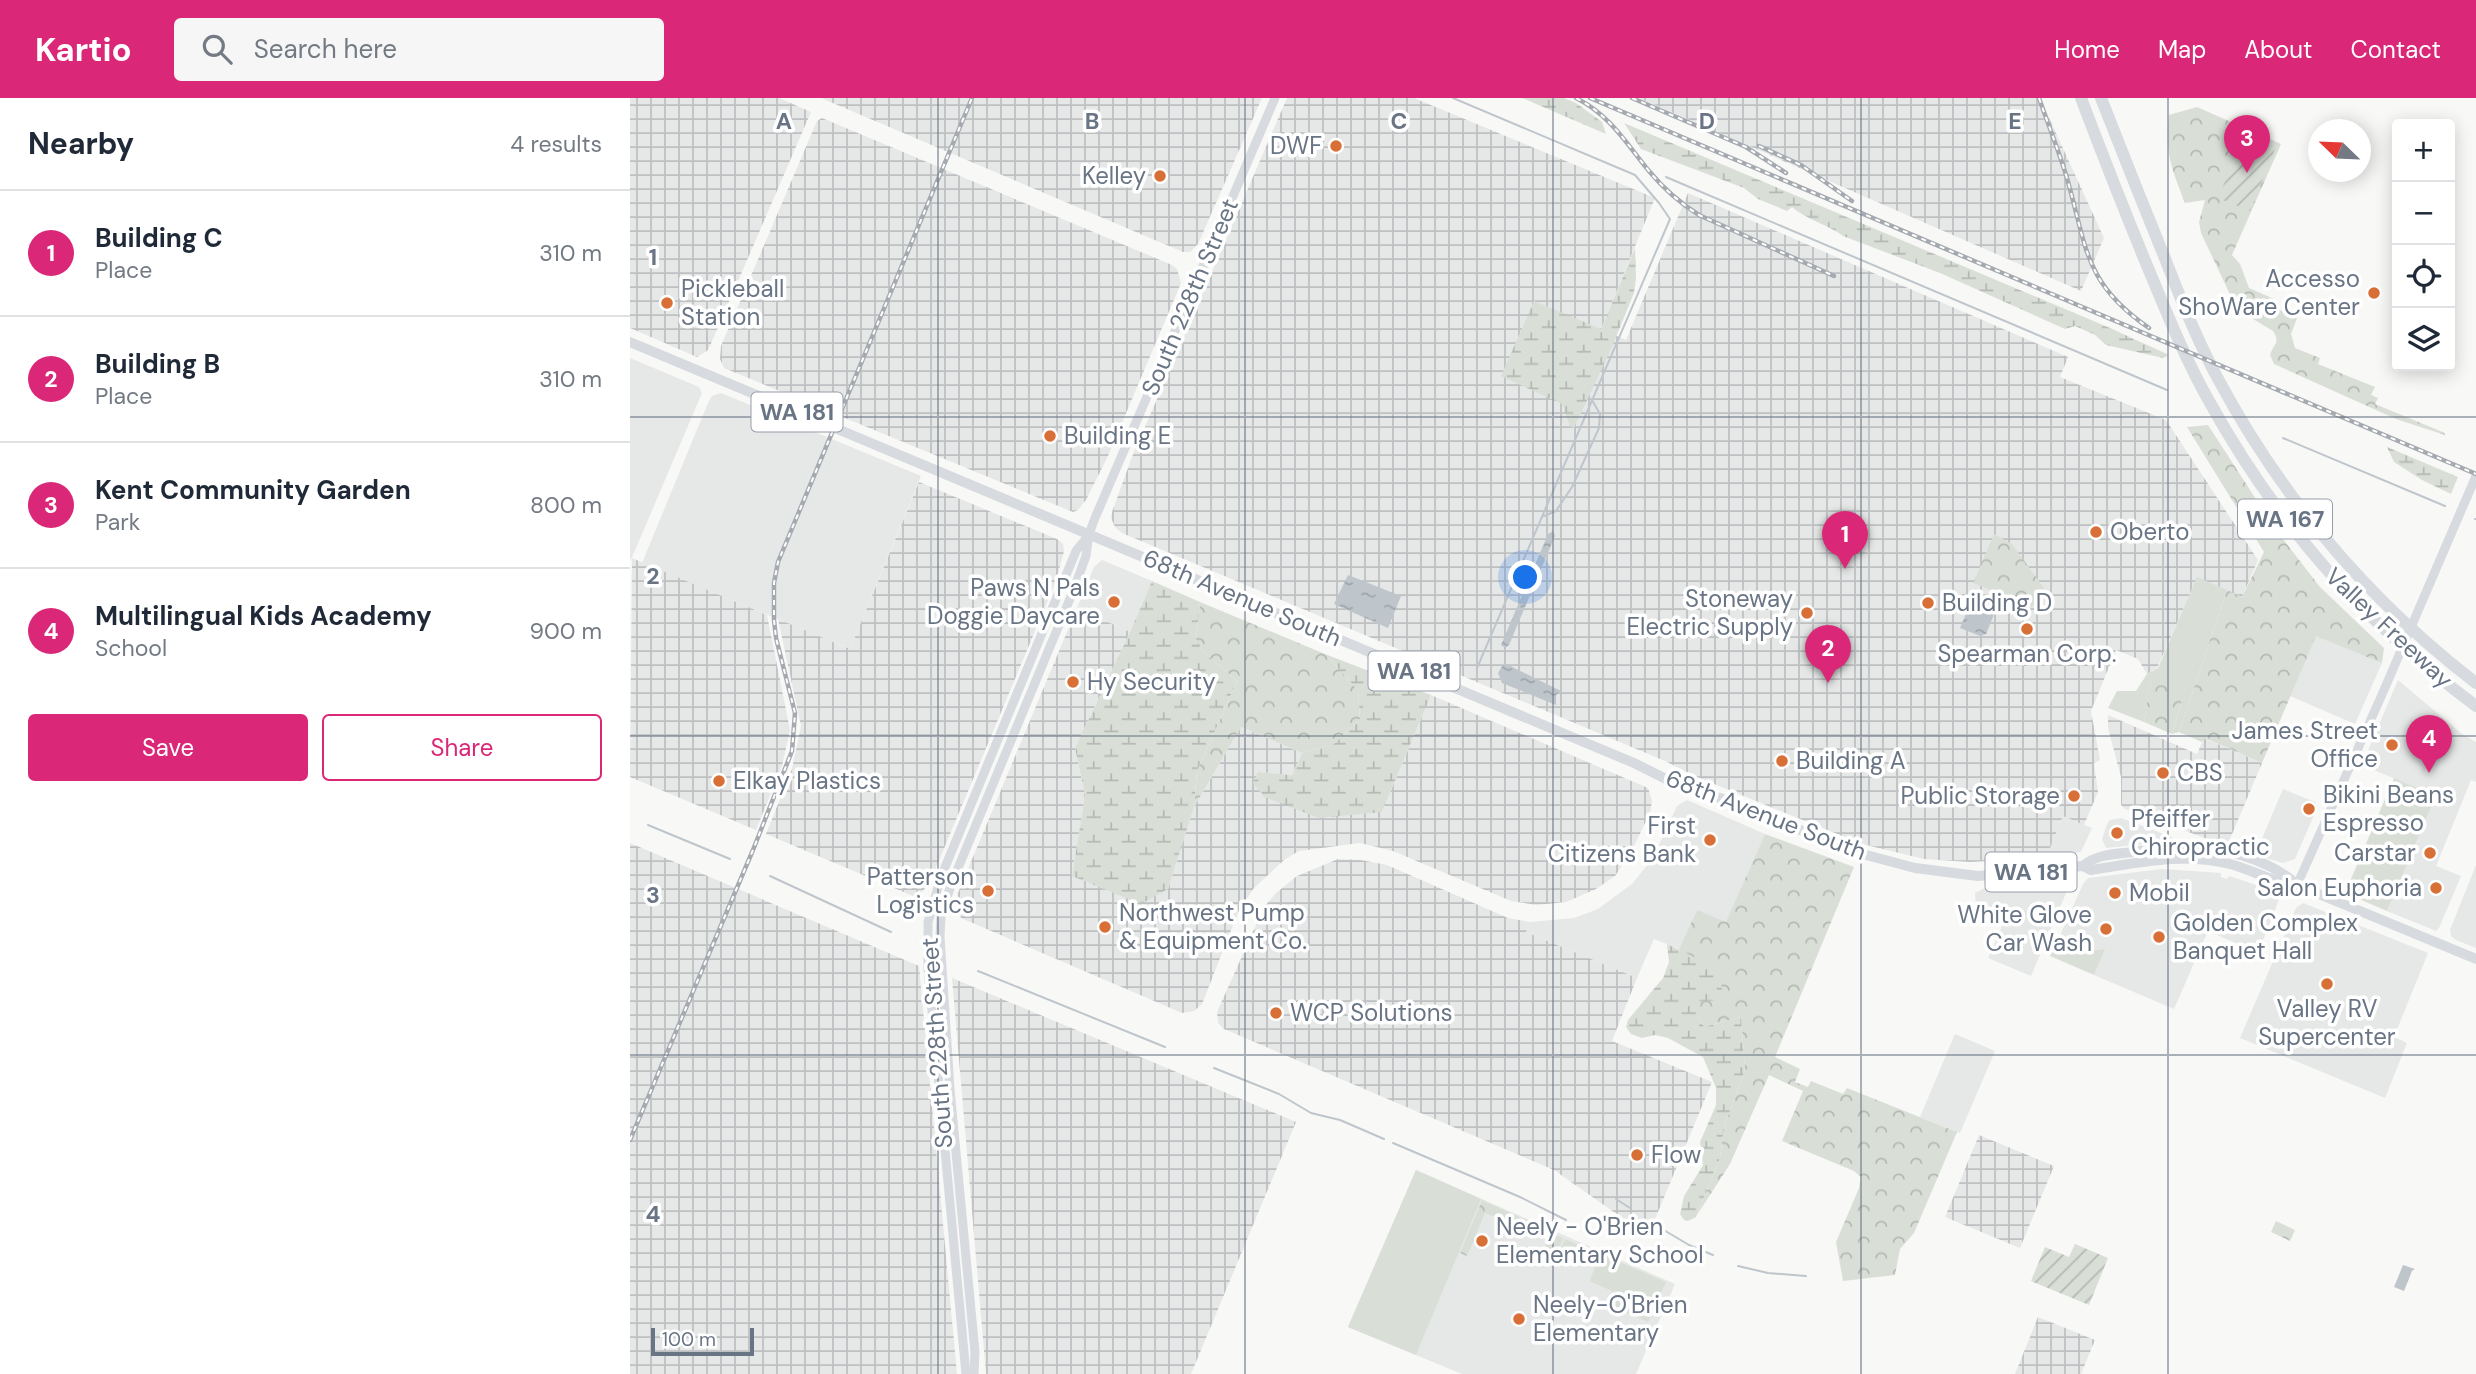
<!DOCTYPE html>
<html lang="en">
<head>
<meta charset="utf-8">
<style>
	body { margin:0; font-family:"DM Sans",sans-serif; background:#f6f6f7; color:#1f2937 }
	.controls { position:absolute; right:21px; top:21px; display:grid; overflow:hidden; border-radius:7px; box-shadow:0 4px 18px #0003 }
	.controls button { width:63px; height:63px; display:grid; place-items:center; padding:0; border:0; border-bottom:2px solid #e0e1e3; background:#fff; color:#1f2937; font:35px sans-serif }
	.compass { position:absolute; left:1678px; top:21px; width:63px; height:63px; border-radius:50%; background:#fff; box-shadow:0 4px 18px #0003; rotate:293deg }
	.scale { position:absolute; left:21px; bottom:18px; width:103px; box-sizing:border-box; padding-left:7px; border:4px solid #697585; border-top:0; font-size:19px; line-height:24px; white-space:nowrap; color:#697585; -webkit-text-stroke:5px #fff; paint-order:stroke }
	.you { position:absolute; left:896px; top:480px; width:24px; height:24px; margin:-18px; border:5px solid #fff; border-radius:50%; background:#1a73e8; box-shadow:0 0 0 10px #1a73e833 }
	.badge { display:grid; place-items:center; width:46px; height:46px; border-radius:50%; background:#db2777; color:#fff; font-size:23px; font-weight:700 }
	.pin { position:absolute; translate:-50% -58px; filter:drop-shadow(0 2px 4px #0008) }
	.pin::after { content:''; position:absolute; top:37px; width:24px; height:21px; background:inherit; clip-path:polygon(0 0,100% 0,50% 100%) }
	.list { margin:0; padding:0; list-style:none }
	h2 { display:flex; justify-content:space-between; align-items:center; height:91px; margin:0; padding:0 28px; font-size:30px }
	h2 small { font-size:23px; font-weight:400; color:#747a83 }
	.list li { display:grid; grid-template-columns:46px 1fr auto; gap:21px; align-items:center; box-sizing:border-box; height:126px; padding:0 28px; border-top:2px solid #e0e1e3 }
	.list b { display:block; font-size:26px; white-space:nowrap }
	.list p { margin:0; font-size:23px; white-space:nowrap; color:#747a83 }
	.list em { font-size:23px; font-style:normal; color:#747a83 }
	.actions { display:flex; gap:14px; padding:21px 28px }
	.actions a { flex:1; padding:16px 0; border:2px solid #db2777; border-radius:7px; text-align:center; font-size:24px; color:#db2777 }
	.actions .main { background:#db2777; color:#fff }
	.icon { flex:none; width:38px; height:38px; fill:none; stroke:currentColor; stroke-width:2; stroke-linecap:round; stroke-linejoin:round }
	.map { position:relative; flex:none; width:1846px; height:1276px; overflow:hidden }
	header { display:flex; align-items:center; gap:42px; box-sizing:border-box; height:98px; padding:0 35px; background:#db2777; color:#fff }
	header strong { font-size:33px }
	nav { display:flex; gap:38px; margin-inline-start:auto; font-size:24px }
	.search { width:490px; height:63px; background:#f6f6f7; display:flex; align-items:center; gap:18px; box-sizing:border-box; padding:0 24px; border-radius:7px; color:#747a83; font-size:26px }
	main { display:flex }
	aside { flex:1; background:#fff }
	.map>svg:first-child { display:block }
	.built { fill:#e6e7e7 }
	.industrial { fill:url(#industrial-grid) }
	.grass { fill:#d9dfd7 }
	.forest { fill:url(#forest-crowns) }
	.wetland { fill:url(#wetland-marsh) }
	.garden { fill:url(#garden-furrows) }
	.water { fill:url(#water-ripples) }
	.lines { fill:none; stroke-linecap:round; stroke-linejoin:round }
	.stream { stroke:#bec6cc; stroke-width:2 }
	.secondary { stroke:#d7dadf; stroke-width:9 }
	.primary { stroke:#d7dadf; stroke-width:10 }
	.motorway { stroke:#d7dadf; stroke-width:12 }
	.rail-casing { stroke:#a5aab0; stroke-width:4.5 }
	.rail { stroke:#fff; stroke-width:2; stroke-dasharray:5; stroke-linecap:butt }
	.grid { fill:none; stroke:#697585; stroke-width:2; stroke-opacity:0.55 }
	.poi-dot { fill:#d86f36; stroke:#fff; stroke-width:2.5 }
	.labels { text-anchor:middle; stroke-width:7; stroke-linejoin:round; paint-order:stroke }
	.shield { fill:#fff; stroke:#969eaa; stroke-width:2 }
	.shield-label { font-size:23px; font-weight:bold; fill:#697585 }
	.poi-label { font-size:24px; fill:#697585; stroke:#fff; text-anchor:start }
	.street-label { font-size:24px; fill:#697585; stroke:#fff }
	.grid-label { font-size:23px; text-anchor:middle; font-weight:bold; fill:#697585; stroke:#fff; stroke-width:7; stroke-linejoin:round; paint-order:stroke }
</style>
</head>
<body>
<header>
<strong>Kartio</strong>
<div class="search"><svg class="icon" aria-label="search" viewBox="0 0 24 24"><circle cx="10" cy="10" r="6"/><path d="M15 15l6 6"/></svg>Search here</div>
<nav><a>Home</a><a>Map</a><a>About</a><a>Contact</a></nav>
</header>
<main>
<aside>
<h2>Nearby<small>4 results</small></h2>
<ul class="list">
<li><span class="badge">1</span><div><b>Building C</b><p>Place</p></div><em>310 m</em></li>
<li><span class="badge">2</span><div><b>Building B</b><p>Place</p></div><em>310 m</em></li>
<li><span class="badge">3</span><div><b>Kent Community Garden</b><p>Park</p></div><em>800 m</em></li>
<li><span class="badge">4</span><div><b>Multilingual Kids Academy</b><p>School</p></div><em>900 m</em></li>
</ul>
<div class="actions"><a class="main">Save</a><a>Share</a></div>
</aside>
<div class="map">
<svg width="1846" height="1276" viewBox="0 0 1846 1276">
	<defs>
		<pattern id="industrial-grid" width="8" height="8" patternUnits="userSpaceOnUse" patternTransform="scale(1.75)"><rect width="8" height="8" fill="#e6e7e7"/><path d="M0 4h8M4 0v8" fill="none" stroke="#bec0c1"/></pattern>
		<pattern id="forest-crowns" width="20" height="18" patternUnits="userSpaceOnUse" patternTransform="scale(1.75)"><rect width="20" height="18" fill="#d9dfd7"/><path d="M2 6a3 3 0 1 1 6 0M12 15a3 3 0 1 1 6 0" fill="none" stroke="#b4b9b4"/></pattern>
		<pattern id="wetland-marsh" width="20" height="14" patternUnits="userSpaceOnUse" patternTransform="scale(1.75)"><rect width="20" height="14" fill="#d9dfd7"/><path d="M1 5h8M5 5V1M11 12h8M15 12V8" fill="none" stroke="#b4b9b4"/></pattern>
		<pattern id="garden-furrows" width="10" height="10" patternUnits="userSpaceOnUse" patternTransform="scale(1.75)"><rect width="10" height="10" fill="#d9dfd7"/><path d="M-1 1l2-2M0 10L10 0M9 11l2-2" fill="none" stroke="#b4b9b4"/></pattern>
		<pattern id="water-ripples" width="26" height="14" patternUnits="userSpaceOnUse" patternTransform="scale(1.75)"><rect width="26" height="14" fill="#bec6cc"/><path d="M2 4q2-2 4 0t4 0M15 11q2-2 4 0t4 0" fill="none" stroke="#9ea5ab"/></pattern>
	</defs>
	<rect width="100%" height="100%" fill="#f8f8f6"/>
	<g class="built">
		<polygon points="0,260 69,289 72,295 0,464"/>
		<polygon points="91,295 291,378 220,551 12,465 78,305 82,298"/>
		<polygon points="472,462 522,483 500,534 447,510 464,469"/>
		<polygon points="1686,537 1752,565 1725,626 1660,598"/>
		<polygon points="1768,582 1832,636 1846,644 1846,684 1841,682 1806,768 1831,778 1809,830 1806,833 1757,813 1806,698 1732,667"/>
		<polygon points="1653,691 1685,704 1687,710 1665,761 1653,765 1625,757"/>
		<polygon points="1057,702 1135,736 1096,825 1067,812 1049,851 1024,841 1007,880 896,834 900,824 944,820 968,811 1002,786 1023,760 1047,708"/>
		<polygon points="1433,718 1462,730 1451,754 1416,760"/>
		<polygon points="1491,720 1544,740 1536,744 1476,750 1472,741 1477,726 1480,722"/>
		<polygon points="1846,767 1846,850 1826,842 1821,838 1820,832"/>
		<polygon points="1532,771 1591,775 1591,779 1597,781 1599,778 1645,793 1650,799 1628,855 1578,833 1544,911 1464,877 1474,851 1455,853 1428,842 1453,786 1458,780"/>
		<polygon points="1425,782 1434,787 1436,795 1401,878 1358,860 1376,819 1346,809 1345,795 1359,788"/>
		<polygon points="1673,805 1798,855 1764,939 1777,945 1755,1000 1610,940 1666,810"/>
		<polygon points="1325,936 1365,953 1330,1035 1290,1019"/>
		<polygon points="786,1072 1045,1186 1006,1276 832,1276 718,1229"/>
	</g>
	<g class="industrial">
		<polygon points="0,0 149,0 181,14 80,248 77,253 67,259 0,230"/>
		<polygon points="191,0 632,0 568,146 560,154 553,154"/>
		<polygon points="657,0 784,0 1025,100 971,231 996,242 1058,95 1438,259 1430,279 1536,322 1628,462 1612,499 1567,480 1527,570 1517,576 1508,561 1486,552 1461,613 1470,662 1464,665 1468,694 1454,727 1433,718 1416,760 1340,764 1294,761 1232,746 1067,679 1035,663 492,435 485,429 481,420 482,414 502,359"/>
		<polygon points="1009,0 1410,0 1474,140 1451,193"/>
		<polygon points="192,20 542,167 547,171 551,185 478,358 456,402 448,412 443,414 94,270 90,261 91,248 187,23"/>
		<polygon points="289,384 427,441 433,446 434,453 426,483 300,784 292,794 288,798 283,798 136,736 162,671 171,628 148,521 220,551"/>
		<polygon points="2,460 137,517 160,632 152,668 126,732 0,679"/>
		<polygon points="447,510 500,534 445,650 455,697 442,778 538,791 564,709 611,629 672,655 662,677 629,674 752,714 801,597 1018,690 1022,703 1020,715 1001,754 985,778 966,791 936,804 907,807 881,803 763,753 730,745 669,753 654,762 624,790 609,812 572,906 564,913 552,915 331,820 326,805 328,795"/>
		<polygon points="1478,617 1567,656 1574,640 1632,665 1597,748 1495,711 1491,707 1491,679 1478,630"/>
		<polygon points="0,745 289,868 327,1276 0,1276"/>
		<polygon points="708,761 731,762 757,767 878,820 900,824 896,834 1007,880 982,943 1082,984 1018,1138 924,1072 594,931 588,925 587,914 634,809 646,795 667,778"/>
		<polygon points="322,880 666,1024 561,1276 356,1276"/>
		<polygon points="1349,1037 1424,1068 1390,1150 1315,1119"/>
		<polygon points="1408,1219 1465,1242 1451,1276 1385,1276"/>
	</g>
	<g class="grass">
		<polygon points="1567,479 1597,492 1549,634 1542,636 1552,602 1521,580 1514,624 1478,610 1487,593 1506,593 1517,576 1528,570"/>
		<polygon points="1764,680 1806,698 1757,813 1715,795"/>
		<polygon points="1428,842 1455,853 1475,851 1464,877 1420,858"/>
		<polygon points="786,1072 851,1101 786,1257 718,1229"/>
		<polygon points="920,1135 933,1140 924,1162 911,1158"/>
		<polygon points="935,1141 947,1146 937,1169 925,1164"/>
		<polygon points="950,1147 1036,1184 1018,1224 977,1206 982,1193 960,1183 965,1169 945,1160"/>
	</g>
	<g class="forest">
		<path d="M1567 9 1651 46 1602 157 1610 166 1619 190 1644 201 1642 208 1667 220 1661 236 1665 250 1690 260 1688 266 1745 289 1741 297 1748 300 1745 306 1815 335V337L1766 321 1644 266 1640 257C1643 246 1651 245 1643 233L1613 215 1605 207 1571 135 1569 124 1575 102 1555 105C1541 69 1535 56 1539 17Z"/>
		<polygon points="1578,327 1646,432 1690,489 1754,550 1752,565 1686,538 1632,665 1575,640 1572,644 1549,634 1597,492 1612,499 1634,454 1557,329"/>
		<polygon points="1364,436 1382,446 1414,490 1411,498 1402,509 1343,485"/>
		<polygon points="570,504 695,556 728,592 730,621 704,646 672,655 611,629 564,709 567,673 607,583 574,554 566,542"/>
		<polygon points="1532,577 1548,586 1552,602 1542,636 1514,624 1521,579"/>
		<polygon points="1135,736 1224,769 1145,959 1170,971 1165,984 1178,989 1181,983 1213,996 1217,990 1327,1034 1284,1135 1270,1151 1265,1177 1213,1183 1206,1144 1229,1090 1231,1079 1224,1073 1152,1043 1173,993 1139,977 1100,1066 1067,1117 1090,1060 1094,1029 1115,972 1111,919 1074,929 1060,903 1049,851 1067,812 1096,824"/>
		<polygon points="852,1102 907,1127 904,1135 891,1138 886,1127 855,1115 837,1158 830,1155"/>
		<polygon points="1646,1123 1665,1132 1660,1143 1641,1134"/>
	</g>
	<g class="wetland">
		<polygon points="892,0 934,0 946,5 972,24 976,36"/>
		<path d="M994 25 1480 230 1539 257 1533 260 1476 247 1465 237 1445 228 1435 231 1310 175 1213 138C1197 126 1177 122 1162 109L1157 113 1128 101 1114 90 1011 51Z"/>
		<polygon points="1005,150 1006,180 1004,195 982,249 944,330 940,328 932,306 871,278 904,203 971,231"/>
		<polygon points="1757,349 1828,379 1821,396 1792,382 1764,364"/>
		<polygon points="522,483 570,504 566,542 574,554 607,583 567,673 564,709 538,791 511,806 442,778 455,697 445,650 500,534"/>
		<polygon points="695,556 801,597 752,714 689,720 634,699 623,685 628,674 662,677 672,655 704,646 730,621 728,592"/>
		<polygon points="1037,846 1091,872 1092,902 1061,904 1074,929 1111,919 1115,972 1094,1029 1090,1060 1066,1119 1058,1123 1054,1122 1050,1116 1054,1098 1073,1067 1070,1044 1086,1007 1086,990 1073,959 1038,940 1025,937 1012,940 1001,936 996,929 998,922 1033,880 1039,864"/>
	</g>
	<g class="garden">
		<polygon points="1614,38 1645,51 1620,113 1588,100"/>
		<polygon points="1445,1146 1478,1160 1459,1207 1401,1183 1415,1149 1439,1159"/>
	</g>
	<g class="water">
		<polygon points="923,433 925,438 879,547 875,550 871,547 918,436"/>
		<polygon points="718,477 771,498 758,530 704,506"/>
		<polygon points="1341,504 1365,514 1356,536 1350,538 1330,530"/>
		<polygon points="874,565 931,593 926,597 926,607 872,585 868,575"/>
		<polygon points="1773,1167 1785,1171 1782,1173 1774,1193 1764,1189"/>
	</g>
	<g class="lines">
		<g class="stream">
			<polyline points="823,0 1005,77 1029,105 1040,121 847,570"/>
			<polyline points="1036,79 1537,292"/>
			<polyline points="1653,340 1815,408"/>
			<polyline points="914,418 926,413 942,389 969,330 970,316 962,302"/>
			<polyline points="1845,421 1846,421"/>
			<polyline points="18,727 100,761"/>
			<polyline points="140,778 261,834"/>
			<polyline points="348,873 535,949"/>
			<polyline points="584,970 649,996 681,1015 710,1022 754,1041"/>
			<polyline points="763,1045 890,1099 936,1122"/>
			<polyline points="986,1101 1000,1110"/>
			<polyline points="1022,1125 1059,1147 1083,1157"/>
			<polyline points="1108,1168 1138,1175 1176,1178"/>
		</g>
		<g class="secondary">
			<polyline points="1667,787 1754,592 1846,378"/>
			<polyline points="336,1276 298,871 298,824 311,779 446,453 458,438"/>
			<polyline points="344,1276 345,1254 320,991 310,839 311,818 321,787 444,491 456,458 459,436 465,420 645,0"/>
		</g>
		<g class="primary">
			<path d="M0 244 1004 665 1054 690 1090 700 1225 754 1285 770 1348 778 1453 768C1467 756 1485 756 1504 754 1519 752 1536 748 1552 748 1589 748 1640 761 1667 787"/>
			<path d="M1453 768 1461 772C1508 765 1554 754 1600 766 1623 772 1643 785 1667 787L1846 861"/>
		</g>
		<g class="motorway">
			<path d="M1451 0C1474 61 1498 122 1523 182 1540 223 1557 264 1579 303 1647 426 1733 524 1846 608"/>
			<path d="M1471 0C1492 54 1514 109 1536 163 1551 202 1567 242 1587 279 1651 399 1738 502 1846 585"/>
		</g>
		<defs>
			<g id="rail">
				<path d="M946 0C980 17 996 45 1019 73 1033 90 1050 105 1069 117L1204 178"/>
				<polyline points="960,0 1846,376"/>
				<polyline points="1002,0 1116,49 1156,75"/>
				<path d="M1409 0C1418 26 1428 51 1436 77 1457 147 1452 184 1519 230"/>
				<polyline points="1129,48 1171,67 1222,103"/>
				<polyline points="0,1042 123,752 162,653 165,615 146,540 144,522 144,485 148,464 342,0"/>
			</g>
		</defs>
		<use href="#rail" class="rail-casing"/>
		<use href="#rail" class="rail"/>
	</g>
	<path class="grid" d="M308 0V1276M615 0V1276M923 0V1276M1231 0V1276M1538 0V1276M0 319H1846M0 638H1846M0 957H1846"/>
	<g class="poi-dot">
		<circle cx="706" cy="48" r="7"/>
		<circle cx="530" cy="78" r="7"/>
		<circle cx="1744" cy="195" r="7"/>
		<circle cx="37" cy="205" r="7"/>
		<circle cx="420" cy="338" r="7"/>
		<circle cx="1466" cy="434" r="7"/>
		<circle cx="484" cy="504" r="7"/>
		<circle cx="1298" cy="505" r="7"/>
		<circle cx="1177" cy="515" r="7"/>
		<circle cx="1397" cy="531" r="7"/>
		<circle cx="443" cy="584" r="7"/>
		<circle cx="1762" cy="647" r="7"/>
		<circle cx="1152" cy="663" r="7"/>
		<circle cx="1533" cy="675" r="7"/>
		<circle cx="89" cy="683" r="7"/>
		<circle cx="1444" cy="698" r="7"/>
		<circle cx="1679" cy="711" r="7"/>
		<circle cx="1487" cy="735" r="7"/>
		<circle cx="1080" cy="742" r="7"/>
		<circle cx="1800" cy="755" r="7"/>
		<circle cx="1806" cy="790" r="7"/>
		<circle cx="358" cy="793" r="7"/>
		<circle cx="1485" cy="795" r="7"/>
		<circle cx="475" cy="829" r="7"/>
		<circle cx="1476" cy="831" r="7"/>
		<circle cx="1529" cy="839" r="7"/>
		<circle cx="1697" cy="886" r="7"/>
		<circle cx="646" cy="915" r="7"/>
		<circle cx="1007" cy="1057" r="7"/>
		<circle cx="852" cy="1143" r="7"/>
		<circle cx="889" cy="1221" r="7"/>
	</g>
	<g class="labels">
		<g class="shield">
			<rect x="121.5" y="294.5" width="91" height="39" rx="5"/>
			<rect x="1608" y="401.5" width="94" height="39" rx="5"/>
			<rect x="738.5" y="553.5" width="91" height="39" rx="5"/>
			<rect x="1355.5" y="754.5" width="91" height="39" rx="5"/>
		</g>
		<g class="shield-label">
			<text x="167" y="322">WA 181</text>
			<text x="1655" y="429">WA 167</text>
			<text x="784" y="581">WA 181</text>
			<text x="1401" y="782">WA 181</text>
		</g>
		<g class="poi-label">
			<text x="692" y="56" text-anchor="end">DWF</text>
			<text x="516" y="86" text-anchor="end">Kelley</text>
			<text x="1730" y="189" text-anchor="end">Accesso<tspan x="1730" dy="28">ShoWare Center</tspan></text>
			<text x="51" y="199">Pickleball<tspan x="51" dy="28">Station</tspan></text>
			<text x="434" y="346">Building E</text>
			<text x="1480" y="442">Oberto</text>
			<text x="470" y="498" text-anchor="end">Paws N Pals<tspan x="470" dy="28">Doggie Daycare</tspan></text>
			<text x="1163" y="509" text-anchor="end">Stoneway<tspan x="1163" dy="28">Electric Supply</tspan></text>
			<text x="1312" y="513">Building D</text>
			<text x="1397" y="564" text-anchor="middle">Spearman Corp.</text>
			<text x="457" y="592">Hy Security</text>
			<text x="1748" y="641" text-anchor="end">James Street<tspan x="1748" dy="28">Office</tspan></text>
			<text x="1166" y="671">Building A</text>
			<text x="1547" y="683">CBS</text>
			<text x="103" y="691">Elkay Plastics</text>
			<text x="1693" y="705">Bikini Beans<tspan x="1693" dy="28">Espresso</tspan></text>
			<text x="1430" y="706" text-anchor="end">Public Storage</text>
			<text x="1501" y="729">Pfeiffer<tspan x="1501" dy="28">Chiropractic</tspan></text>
			<text x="1066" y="736" text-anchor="end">First<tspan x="1066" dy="28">Citizens Bank</tspan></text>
			<text x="1786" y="763" text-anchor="end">Carstar</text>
			<text x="344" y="787" text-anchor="end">Patterson<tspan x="344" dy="28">Logistics</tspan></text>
			<text x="1792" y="798" text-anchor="end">Salon Euphoria</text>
			<text x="1499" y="803">Mobil</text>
			<text x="489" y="823">Northwest Pump<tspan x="489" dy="28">&amp; Equipment Co.</tspan></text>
			<text x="1462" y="825" text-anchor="end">White Glove<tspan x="1462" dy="28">Car Wash</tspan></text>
			<text x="1543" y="833">Golden Complex<tspan x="1543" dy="28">Banquet Hall</tspan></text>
			<text x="1697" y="919" text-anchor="middle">Valley RV<tspan x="1697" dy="28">Supercenter</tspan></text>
			<text x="660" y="923">WCP Solutions</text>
			<text x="1021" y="1065">Flow</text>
			<text x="866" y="1137">Neely - O'Brien<tspan x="866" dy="28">Elementary School</tspan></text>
			<text x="903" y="1215">Neely-O'Brien<tspan x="903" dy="28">Elementary</tspan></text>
		</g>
		<g class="street-label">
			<text transform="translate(560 199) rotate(-67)" y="8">South 228th Street</text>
			<text transform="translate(612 500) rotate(23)" y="8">68th Avenue South</text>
			<text transform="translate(1759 530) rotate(43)" y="8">Valley Freeway</text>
			<text transform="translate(1136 717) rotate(21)" y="8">68th Avenue South</text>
			<text transform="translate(307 945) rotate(-94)" y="8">South 228th Street</text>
		</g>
	</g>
	<g class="grid-label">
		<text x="154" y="31">A</text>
		<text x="462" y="31">B</text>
		<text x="769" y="31">C</text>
		<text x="1077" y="31">D</text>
		<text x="1385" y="31">E</text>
		<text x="23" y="167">1</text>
		<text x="23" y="486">2</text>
		<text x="23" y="805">3</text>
		<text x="23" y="1124">4</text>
	</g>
</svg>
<div class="controls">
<button>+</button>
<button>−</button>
<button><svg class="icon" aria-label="locate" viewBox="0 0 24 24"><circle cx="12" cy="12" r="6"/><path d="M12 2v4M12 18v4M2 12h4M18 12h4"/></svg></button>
<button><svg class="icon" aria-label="layers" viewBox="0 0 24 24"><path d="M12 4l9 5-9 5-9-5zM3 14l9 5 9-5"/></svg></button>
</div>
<svg class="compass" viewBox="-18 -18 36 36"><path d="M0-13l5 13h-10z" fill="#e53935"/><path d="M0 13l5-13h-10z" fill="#747a83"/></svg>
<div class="scale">100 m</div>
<div class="you"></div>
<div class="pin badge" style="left:1215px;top:471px">1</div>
<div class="pin badge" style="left:1198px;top:585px">2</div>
<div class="pin badge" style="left:1617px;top:75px">3</div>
<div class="pin badge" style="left:1799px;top:675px">4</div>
</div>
</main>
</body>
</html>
